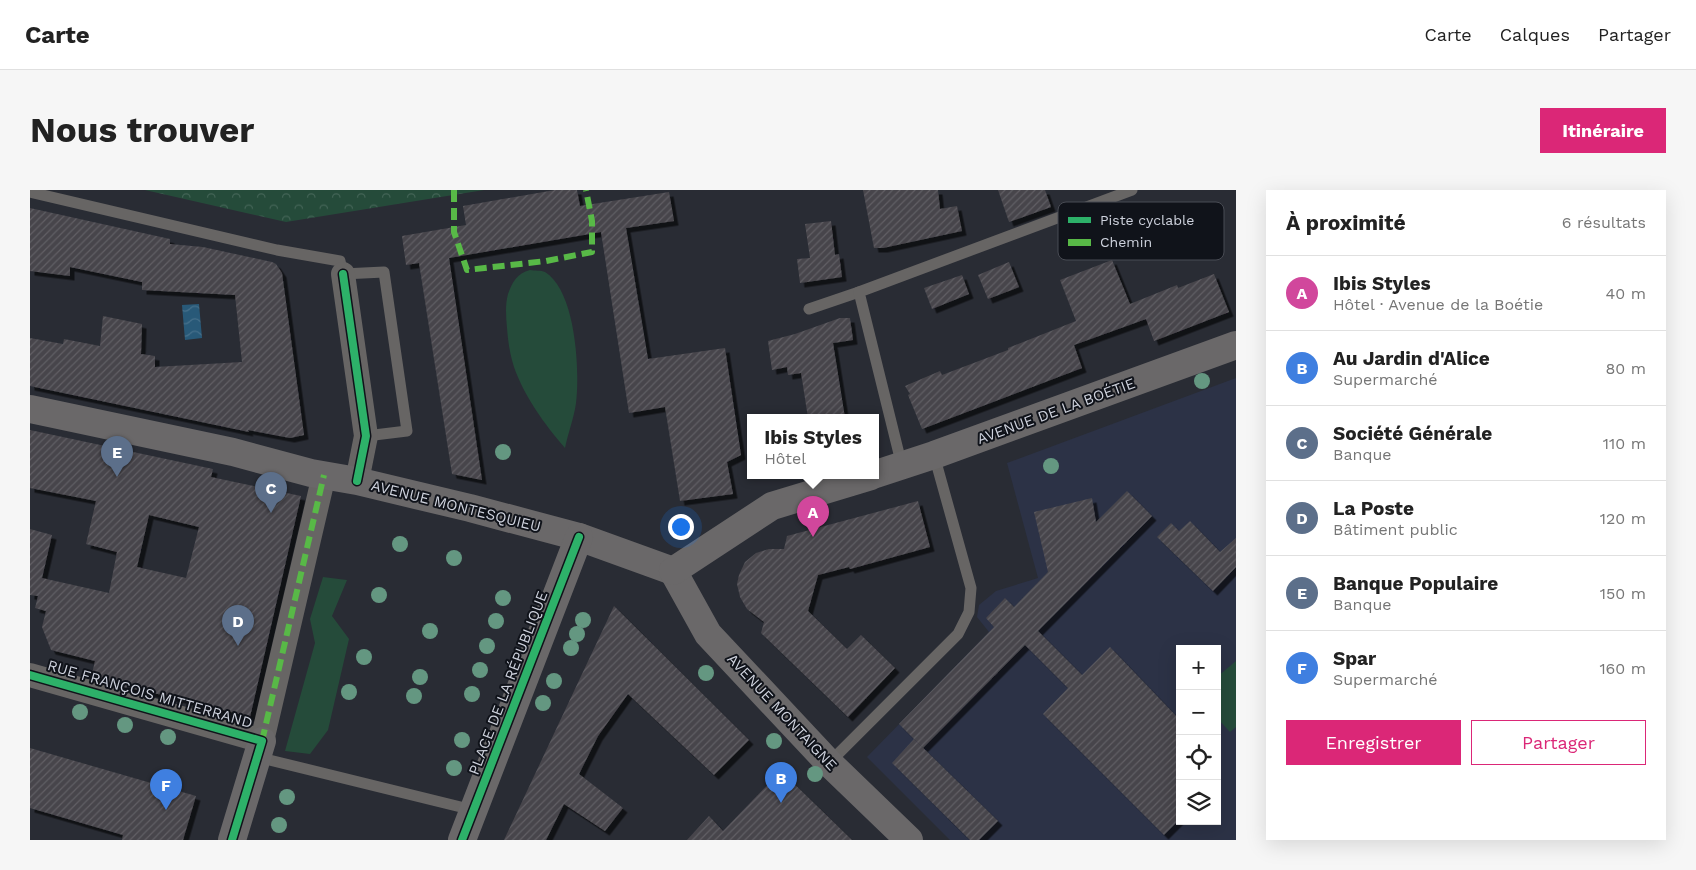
<!DOCTYPE html>
<html lang="fr">
<head>
<meta charset="utf-8">
<style>
	body { margin:0; font-family:"Work Sans",sans-serif; background:#f6f6f6; color:#222 }
	.controls { position:absolute; right:15px; bottom:15px; display:grid; overflow:hidden; border-radius:0px; box-shadow:0 5px 20px #0002 }
	.controls button { width:45px; height:45px; display:grid; place-items:center; padding:0; border:0; border-bottom:1px solid #e0e0e0; background:#fff; color:#222; font:25px sans-serif }
	.you { position:absolute; left:650px; top:336px; width:18px; height:18px; margin:-12px; border:4px solid #fff; border-radius:50%; background:#1a73e8; box-shadow:0 0 0 8px #1a73e833 }
	.badge { display:grid; place-items:center; width:32px; height:32px; border-radius:50%; background:#db2777; color:#fff; font-size:16px; font-weight:700 }
	.pin { position:absolute; translate:-50% -41px; filter:drop-shadow(0 1px 2px #0008) }
	.pin::after { content:''; position:absolute; top:26px; width:18px; height:15px; background:inherit; clip-path:polygon(0 0,100% 0,50% 100%) }
	.popup { position:absolute; left:717px; top:224px; width:132px; height:65px; box-sizing:border-box; display:grid; place-content:center; border-radius:0px; background:#fff; filter:drop-shadow(0 1px 4px #0005); font-size:16px; white-space:nowrap; color:#767676 }
	.popup b { font-size:19px; color:#222 }
	.popup::after { content:''; position:absolute; left:50%; top:100%; margin-left:-10px; border:10px solid transparent; border-top-color:#fff }
	.list { margin:0; padding:0; list-style:none }
	h2 { display:flex; justify-content:space-between; align-items:center; height:65px; margin:0; padding:0 20px; font-size:21px }
	h2 small { font-size:16px; font-weight:400; color:#767676 }
	.list li { display:grid; grid-template-columns:32px 1fr auto; gap:15px; align-items:center; box-sizing:border-box; height:75px; padding:0 20px; border-top:1px solid #e0e0e0 }
	.list b { display:block; font-size:19px; white-space:nowrap }
	.list p { margin:0; font-size:16px; white-space:nowrap; color:#767676 }
	.list em { font-size:16px; font-style:normal; color:#767676 }
	.actions { display:flex; gap:10px; padding:15px 20px }
	.actions a { flex:1; padding:11px 0; border:1px solid #db2777; border-radius:0px; text-align:center; font-size:18px; color:#db2777 }
	.actions .main { background:#db2777; color:#fff }
	.icon { flex:none; width:28px; height:28px; fill:none; stroke:currentColor; stroke-width:2; stroke-linecap:round; stroke-linejoin:round }
	.map { position:relative; flex:none; width:1206px; height:650px; overflow:hidden; border-radius:0px }
	header { display:flex; align-items:center; gap:30px; box-sizing:border-box; height:70px; padding:0 25px; background:#fff; border-bottom:1px solid #e0e0e0 }
	header strong { font-size:24px }
	nav { display:flex; gap:28px; margin-inline-start:auto; font-size:18px }
	.intro { display:flex; align-items:center; justify-content:space-between; box-sizing:border-box; height:120px; padding:0 30px }
	h1 { margin:0; font-size:35px }
	.button { padding:12px 22px; border-radius:0px; background:#db2777; color:#fff; font-size:18px; font-weight:700 }
	main { display:flex; gap:30px; padding:0 30px }
	aside { flex:1; background:#fff; border-radius:0px; box-shadow:0 5px 20px #0002 }
	.map>svg:first-child { display:block }
	.built { fill:#2c3246; fill-rule:evenodd }
	.green { fill:#254b3a }
	.forest { fill:url(#forest-crowns) }
	.water { fill:url(#water-waves) }
	.building { fill:url(#building-hatch); fill-rule:evenodd; filter:url(#shadow) }
	.lines { fill:none; stroke-linecap:round; stroke-linejoin:round }
	.lane { stroke:#676564; stroke-width:11 }
	.street { stroke:#676564; stroke-width:24 }
	.secondary { stroke:#6a6869; stroke-width:28 }
	.quiet { stroke:#58b947; stroke-width:6; stroke-dasharray:12 6; stroke-linecap:butt }
	.cycleway-casing { stroke:#10131a; stroke-width:11 }
	.cycleway { stroke:#2db169; stroke-width:8 }
	.tree { fill:#649781 }
	.labels { text-anchor:middle; stroke-width:4; stroke-linejoin:round; paint-order:stroke }
	.street-label { font-size:15px; fill:#ced2dd; stroke:#10131a }
	.key { fill:#10131a; stroke:#494c54; stroke-width:1 }
	.key-label { font-size:14px; fill:#ced2dd }
</style>
</head>
<body>
<header>
<strong>Carte</strong>
<nav><a>Carte</a><a>Calques</a><a>Partager</a></nav>
</header>
<div class="intro"><h1>Nous trouver</h1><a class="button">Itinéraire</a></div>
<main>
<div class="map">
<svg width="1206" height="650" viewBox="0 0 1206 650">
	<defs>
		<pattern id="forest-crowns" width="20" height="18" patternUnits="userSpaceOnUse" patternTransform="scale(1.25)"><rect width="20" height="18" fill="#254b3a"/><path d="M2 6a3 3 0 1 1 6 0M12 15a3 3 0 1 1 6 0" fill="none" stroke="#436456"/></pattern>
		<pattern id="water-waves" width="16" height="10" patternUnits="userSpaceOnUse" patternTransform="scale(1.25)"><rect width="16" height="10" fill="#285978"/><path d="M0 5q4-4 8 0t8 0" fill="none" stroke="#46708b"/></pattern>
		<pattern id="building-hatch" width="6" height="6" patternUnits="userSpaceOnUse" patternTransform="scale(1.25)"><rect width="6" height="6" fill="#47454b"/><path d="M-1 1l2-2M0 6l6-6M5 7l2-2" fill="none" stroke="#605f64"/></pattern>
		<filter id="shadow"><feDropShadow dx="4.5" dy="4.5" stdDeviation="0" flood-color="#0009"/></filter>
	</defs>
	<rect width="100%" height="100%" fill="#292c34"/>
	<path class="built" d="M1206 188V650H920L837 567 959 442 947 427 949 415 966 401 1008 388 977 273ZM1150 459H1187V631H1150Z"/>
	<g class="green">
		<path d="M500 80C505 81 511 80 515 82 546 101 550 181 546 213 544 228 538 243 535 258 515 235 494 206 484 177 480 165 478 151 477 138 476 127 475 115 478 104 482 93 487 83 500 80Z"/>
		<polygon points="293,387 317,390 302,426 319,449 298,540 280,564 255,561 285,453 280,429"/>
		<polygon points="1206,471 1206,537 1200,542 1187,528 1187,487"/>
	</g>
	<polygon class="forest" points="115,0 454,0 256,32"/>
	<polygon class="water" points="169,114 172,148 155,150 152,115"/>
	<g class="building">
		<polygon points="525,0 547,0 550,16 639,2 644,31 596,38 618,169 695,158 711,265 697,272 703,304 650,311 635,217 599,223 571,42 419,68 452,290 422,284 389,73 376,75 372,46 436,35 433,16"/>
		<polygon points="833,0 908,0 910,19 927,16 932,41 853,58 844,58"/>
		<polygon points="968,0 1015,0 1021,17 979,32"/>
		<polygon points="0,18 140,49 140,54 173,57 242,72 246,74 252,83 274,245 260,248 218,240 219,242 0,196 0,148 33,154 34,149 70,156 73,126 112,134 111,164 125,166 125,177 212,172 205,105 112,100 112,92 40,77 40,86 0,81"/>
		<polygon points="801,31 805,65 809,64 812,87 770,93 767,69 780,68 775,34"/>
		<polygon points="1082,70 1100,114 1147,95 1148,98 1184,84 1199,122 1124,151 1116,129 1044,155 1052,178 892,239 878,205 880,204 875,196 910,181 912,185 978,160 978,158 1046,131 1030,90"/>
		<polygon points="979,72 989,97 958,109 948,85"/>
		<polygon points="932,85 939,104 902,119 894,98"/>
		<polygon points="810,128 820,128 823,150 803,153 815,228 778,228 771,183 758,185 757,177 742,180 738,151 765,144"/>
		<path d="M0 240 183 279 181 287 271 306 220 527 147 508 84 495 61 488 65 471 21 460 12 437 16 421 5 418 8 406 0 405V339L22 345 12 388 79 403 87 362 56 354 66 311 0 298ZM119 325 169 337 156 388 107 377Z"/>
		<polygon points="1097,301 1122,326 1008,441 1052,485 1080,457 1150,530 1150,629 1134,645 1013,524 1038,498 995,455 893,558 869,534 964,437 956,428 975,408 984,417 1018,382 1004,322 1062,308 1066,332"/>
		<polygon points="888,311 900,357 820,379 819,377 788,385 778,421 817,459 831,445 865,478 818,527 731,443 734,432 717,419 710,407 707,394 709,385 715,372 726,363 739,359 754,359 757,346"/>
		<polygon points="1160,331 1190,362 1206,348 1206,377 1183,401 1127,347 1141,333 1149,341"/>
		<polygon points="584,416 719,550 684,585 598,504 568,546 549,584 593,618 575,641 534,614 516,650 474,650"/>
		<polygon points="884,549 968,631 949,650 940,650 862,573"/>
		<polygon points="0,558 166,606 153,650 92,650 93,645 0,618"/>
		<polygon points="751,581 822,650 657,650 679,626 693,641"/>
	</g>
	<g class="lines">
		<g class="lane">
			<polyline points="0,2 247,60 310,71 313,84 354,82 377,241 336,246"/>
			<polyline points="779,119 829,102"/>
			<polyline points="872,276 829,102 1102,0"/>
			<polyline points="227,567 443,620"/>
			<polyline points="799,573 928,444 939,422 941,398 904,265"/>
		</g>
		<g class="street">
			<polyline points="313,84 336,246 327,291"/>
			<polyline points="0,485 232,551 294,285"/>
		</g>
		<g class="secondary">
			<polyline points="0,219 203,262 281,283 327,291 440,318 549,347 643,381"/>
			<polyline points="846,284 904,265 1206,155"/>
			<polyline points="643,381 678,444 799,573 879,650"/>
			<polyline points="643,381 742,316 841,286"/>
			<polyline points="202,650 232,551"/>
			<polyline points="432,650 549,347"/>
		</g>
		<g class="quiet">
			<polyline points="424,0 424,42 437,80 516,71 562,62 562,31 556,0"/>
			<polyline points="232,551 294,285"/>
		</g>
		<defs>
			<g id="cycleway">
				<polyline points="313,84 336,246 327,291"/>
				<polyline points="0,485 232,551 202,650"/>
				<polyline points="432,650 549,347"/>
			</g>
		</defs>
		<use href="#cycleway" class="cycleway-casing"/>
		<use href="#cycleway" class="cycleway"/>
	</g>
	<g class="tree">
		<circle cx="1172" cy="191" r="8"/>
		<circle cx="473" cy="262" r="8"/>
		<circle cx="1021" cy="276" r="8"/>
		<circle cx="370" cy="354" r="8"/>
		<circle cx="424" cy="368" r="8"/>
		<circle cx="349" cy="405" r="8"/>
		<circle cx="473" cy="408" r="8"/>
		<circle cx="553" cy="430" r="8"/>
		<circle cx="466" cy="431" r="8"/>
		<circle cx="400" cy="441" r="8"/>
		<circle cx="547" cy="444" r="8"/>
		<circle cx="457" cy="456" r="8"/>
		<circle cx="541" cy="458" r="8"/>
		<circle cx="334" cy="467" r="8"/>
		<circle cx="450" cy="480" r="8"/>
		<circle cx="676" cy="483" r="8"/>
		<circle cx="390" cy="487" r="8"/>
		<circle cx="524" cy="491" r="8"/>
		<circle cx="319" cy="502" r="8"/>
		<circle cx="442" cy="504" r="8"/>
		<circle cx="384" cy="506" r="8"/>
		<circle cx="513" cy="513" r="8"/>
		<circle cx="50" cy="522" r="8"/>
		<circle cx="95" cy="535" r="8"/>
		<circle cx="138" cy="547" r="8"/>
		<circle cx="432" cy="550" r="8"/>
		<circle cx="744" cy="551" r="8"/>
		<circle cx="424" cy="578" r="8"/>
		<circle cx="785" cy="584" r="8"/>
		<circle cx="257" cy="607" r="8"/>
		<circle cx="249" cy="635" r="8"/>
	</g>
	<g class="labels">
		<g class="street-label">
			<text transform="translate(1026 221) rotate(-20)" y="5">AVENUE DE LA BOÉTIE</text>
			<text transform="translate(426 316) rotate(14)" y="5">AVENUE MONTESQUIEU</text>
			<text transform="translate(478 493) rotate(-69)" y="5">PLACE DE LA RÉPUBLIQUE</text>
			<text transform="translate(120 504) rotate(16)" y="5">RUE FRANÇOIS MITTERRAND</text>
			<text transform="translate(752 522) rotate(47)" y="5">AVENUE MONTAIGNE</text>
		</g>
	</g>
	<rect x="1028" y="12" width="166" height="58" rx="8" class="key"/>
	<rect x="1038" y="27" width="23" height="6" fill="#2db169"/>
	<rect x="1038" y="49" width="23" height="7" fill="#58b947"/>
	<g class="key-label">
		<text x="1070" y="35">Piste cyclable</text>
		<text x="1070" y="57">Chemin</text>
	</g>
</svg>
<div class="controls">
<button>+</button>
<button>−</button>
<button><svg class="icon" aria-label="locate" viewBox="0 0 24 24"><circle cx="12" cy="12" r="6"/><path d="M12 2v4M12 18v4M2 12h4M18 12h4"/></svg></button>
<button><svg class="icon" aria-label="layers" viewBox="0 0 24 24"><path d="M12 4l9 5-9 5-9-5zM3 14l9 5 9-5"/></svg></button>
</div>
<div class="you"></div>
<div class="pin badge" style="left:783px;top:347px;background:#d1479c">A</div>
<div class="popup"><b>Ibis Styles</b>Hôtel</div>
<div class="pin badge" style="left:751px;top:613px;background:#3f7fe0">B</div>
<div class="pin badge" style="left:241px;top:323px;background:#5c6f8a">C</div>
<div class="pin badge" style="left:208px;top:456px;background:#5c6f8a">D</div>
<div class="pin badge" style="left:87px;top:287px;background:#5c6f8a">E</div>
<div class="pin badge" style="left:136px;top:620px;background:#3f7fe0">F</div>
</div>
<aside>
<h2>À proximité<small>6 résultats</small></h2>
<ul class="list">
<li><span class="badge" style="background:#d1479c">A</span><div><b>Ibis Styles</b><p>Hôtel · Avenue de la Boétie</p></div><em>40 m</em></li>
<li><span class="badge" style="background:#3f7fe0">B</span><div><b>Au Jardin d'Alice</b><p>Supermarché</p></div><em>80 m</em></li>
<li><span class="badge" style="background:#5c6f8a">C</span><div><b>Société Générale</b><p>Banque</p></div><em>110 m</em></li>
<li><span class="badge" style="background:#5c6f8a">D</span><div><b>La Poste</b><p>Bâtiment public</p></div><em>120 m</em></li>
<li><span class="badge" style="background:#5c6f8a">E</span><div><b>Banque Populaire</b><p>Banque</p></div><em>150 m</em></li>
<li><span class="badge" style="background:#3f7fe0">F</span><div><b>Spar</b><p>Supermarché</p></div><em>160 m</em></li>
</ul>
<div class="actions"><a class="main">Enregistrer</a><a>Partager</a></div>
</aside>
</main>
</body>
</html>
